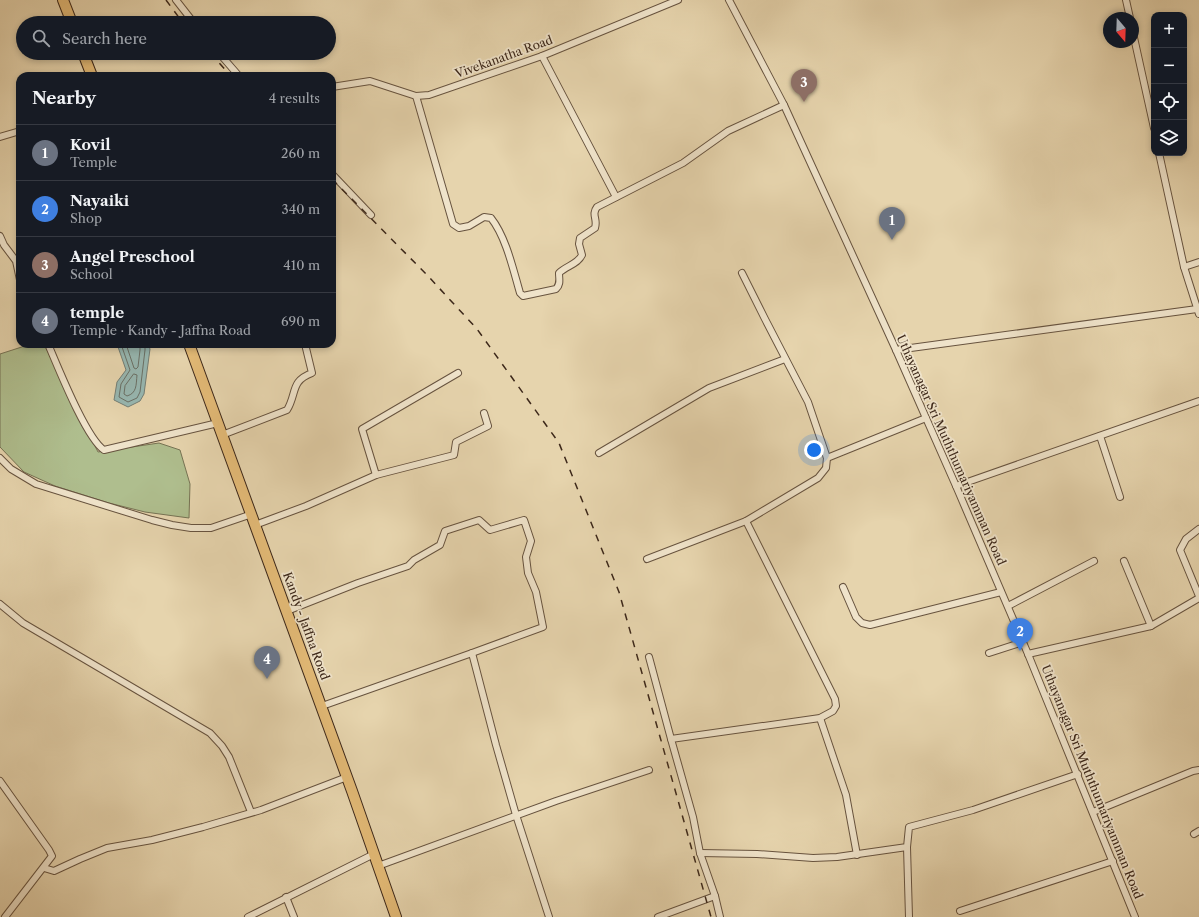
<!DOCTYPE html>
<html lang="en">
<head>
<meta charset="utf-8">
<style>
	body { margin:0; font-family:"Libre Caslon Text",serif; background:#20242c; color:#f1f3f6 }
	.controls { position:absolute; right:12px; top:12px; display:grid; overflow:hidden; border-radius:8px; box-shadow:0 2px 6px #0003 }
	.controls button { width:36px; height:36px; display:grid; place-items:center; padding:0; border:0; border-bottom:1px solid #363941; background:#171b24; color:#f1f3f6; font:20px sans-serif }
	.compass { position:absolute; left:1103px; top:12px; width:36px; height:36px; border-radius:50%; background:#171b24; box-shadow:0 2px 6px #0003; rotate:161deg }
	.you { position:absolute; left:814px; top:450px; width:14px; height:14px; margin:-10px; border:3px solid #fff; border-radius:50%; background:#1a73e8; box-shadow:0 0 0 6px #1a73e833 }
	.badge { display:grid; place-items:center; width:26px; height:26px; border-radius:50%; background:#c59692; color:#fff; font-size:13px; font-weight:700 }
	.pin { position:absolute; translate:-50% -33px; filter:drop-shadow(0 1px 2px #0008) }
	.pin::after { content:''; position:absolute; top:21px; width:14px; height:12px; background:inherit; clip-path:polygon(0 0,100% 0,50% 100%) }
	.list { margin:0; padding:0; list-style:none }
	h2 { display:flex; justify-content:space-between; align-items:center; height:52px; margin:0; padding:0 16px; font-size:17px }
	h2 small { font-size:13px; font-weight:400; color:#9ea1a6 }
	.list li { display:grid; grid-template-columns:26px 1fr auto; gap:12px; align-items:center; box-sizing:border-box; height:56px; padding:0 16px; border-top:1px solid #363941 }
	.list b { display:block; font-size:15px; white-space:nowrap }
	.list p { margin:0; font-size:13px; white-space:nowrap; color:#9ea1a6 }
	.list em { font-size:13px; font-style:normal; color:#9ea1a6 }
	.icon { flex:none; width:22px; height:22px; fill:none; stroke:currentColor; stroke-width:2; stroke-linecap:round; stroke-linejoin:round }
	.map { position:relative; flex:none; width:1199px; height:917px; overflow:hidden }
	.search { position:absolute; background:#171b24; box-shadow:0 2px 6px #0003; left:16px; top:16px; width:320px; height:44px; display:flex; align-items:center; gap:10px; box-sizing:border-box; padding:0 14px; border-radius:22px; color:#9ea1a6; font-size:15px }
	.panel { position:absolute; background:#171b24; box-shadow:0 2px 6px #0003; left:16px; top:72px; width:320px; height:276px; border-radius:12px }
	.map>svg:first-child { display:block }
	.green { fill:#afbe8e; stroke:#767354 }
	.water { fill:#97b7b1; stroke:#737e75 }
	.lines { fill:none; stroke-linecap:round; stroke-linejoin:round }
	.shore { stroke:#6a7066; stroke-width:1 }
	.minor-casing { stroke:#67533f; stroke-width:8 }
	.trunk-casing { stroke:#3d281a; stroke-width:12 }
	.minor { stroke:#efe3ca; stroke-width:6 }
	.trunk { stroke:#e3ba76; stroke-width:10 }
	.rail { stroke:#3d281a; stroke-width:1.5; stroke-dasharray:7 7; stroke-linecap:butt }
	.labels { text-anchor:middle; stroke-width:3.5; stroke-linejoin:round; paint-order:stroke }
	.street-label { font-size:12px; fill:#3d281a; stroke:#efe3ca }
</style>
</head>
<body>
<div class="map">
<svg width="1199" height="917" viewBox="0 0 1199 917">
	<rect width="100%" height="100%" fill="#e6d4ad"/>
	<filter id="stains"><feTurbulence type="fractalNoise" baseFrequency=".005" numOctaves="4"/><feColorMatrix values="0 0 0 0 .2 0 0 0 0 .09 0 0 0 0 .02 0 0 0 .5 -.17"/></filter>
	<radialGradient id="worn" r=".72"><stop offset=".6" stop-color="#630" stop-opacity="0"/><stop offset="1" stop-color="#630" stop-opacity=".3"/></radialGradient>
	<polygon class="green" points="31,344 44,344 98,452 159,443 180,450 190,484 189,518 145,512 109,503 55,486 24,472 0,447 0,354"/>
	<polygon class="water" points="117,344 148,344 150,349 144,394 140,401 128,407 114,400 117,382 126,370"/>
	<g class="lines">
		<g class="shore">
			<polyline points="121,344 130,370 121,384 119,397 128,402 137,398 140,392 145,350 145,344"/>
			<polyline points="126,344 134,368 136,369 138,367 140,350 140,344"/>
			<path d="M134 374 137 375C136 385 137 393 127 396L124 394 125 386Z"/>
		</g>
		<defs>
			<g id="minor">
				<polyline points="176,0 194,23"/>
				<polyline points="729,0 784,105 896,350 956,486 1028,654 1135,917"/>
				<polyline points="1126,0 1130,18"/>
				<polyline points="1133,33 1154,128"/>
				<polyline points="219,53 239,76"/>
				<polyline points="542,56 616,197"/>
				<polyline points="332,87 370,81 416,96 429,95 542,56 678,0"/>
				<path d="M416 96 453 224 459 228 469 226 484 217 491 218C506 237 513 269 520 293L523 296 556 289C561 284 559 279 559 273 566 266 578 264 582 255L579 244 580 238 595 228C598 219 591 215 597 207L683 163 728 131 784 105"/>
				<polyline points="0,137 20,131"/>
				<polyline points="1159,153 1184,267 1199,314"/>
				<polyline points="332,174 371,215"/>
				<polyline points="0,236 4,245 16,261 20,280"/>
				<polyline points="1184,267 1199,262"/>
				<path d="M48 344C58 367 86 438 104 450L218 423"/>
				<polyline points="896,350 1197,309"/>
				<path d="M222 435 287 410C297 394 290 381 312 373L305 344"/>
				<polyline points="1100,436 1120,497"/>
				<polyline points="599,453 709,388 785,359"/>
				<polyline points="0,458 11,469 36,484 152,520 172,525 191,528 211,528 252,514"/>
				<polyline points="827,458 926,418"/>
				<polyline points="376,475 362,429 458,373"/>
				<polyline points="956,486 1199,401"/>
				<polyline points="255,525 306,506 376,475 454,455 456,442 488,426 484,413"/>
				<polyline points="1199,529 1186,539 1180,550 1199,596"/>
				<polyline points="647,559 746,521 818,478 826,468 827,458 808,402 765,319 742,273"/>
				<polyline points="1124,561 1151,626"/>
				<polyline points="843,587 856,617 862,623 870,625 1001,592"/>
				<polyline points="0,604 23,623 210,733 222,746 229,757 251,812"/>
				<polyline points="1008,606 1094,561"/>
				<polyline points="287,611 358,583 408,566 414,560 440,545 445,531 479,520 490,530 524,520 531,541 526,557 528,573 536,592 543,627 472,653 322,706"/>
				<polyline points="472,653 496,745 516,815 549,917"/>
				<polyline points="989,653 1023,642"/>
				<polyline points="1028,654 1151,626 1199,598"/>
				<polyline points="649,657 671,739 693,817 700,853 715,896 720,917"/>
				<polyline points="820,718 846,795 857,855"/>
				<polyline points="671,739 820,718 833,711 836,706 835,699 746,521"/>
				<polyline points="0,781 49,850 52,856 5,917"/>
				<polyline points="1093,812 1193,771 1199,770"/>
				<polyline points="1194,834 1199,831"/>
				<polyline points="907,847 909,917"/>
				<polyline points="700,853 757,854 813,858 837,857 907,847 909,827 973,810 1078,774"/>
				<polyline points="378,866 556,801 649,770"/>
				<polyline points="44,868 54,871 80,859 107,848 152,840 203,827 261,810 347,777"/>
				<polyline points="286,897 294,917"/>
				<polyline points="960,911 1113,861"/>
				<polyline points="248,917 374,854"/>
				<polyline points="658,917 715,896"/>
			</g>
			<g id="trunk">
				<polyline points="63,0 72,23"/>
				<polyline points="83,53 92,76"/>
				<polyline points="189,344 352,791 396,917"/>
			</g>
		</defs>
		<use href="#minor" class="minor-casing"/>
		<use href="#trunk" class="trunk-casing"/>
		<use href="#minor" class="minor"/>
		<use href="#trunk" class="trunk"/>
		<g class="rail">
			<polyline points="166,0 183,23"/>
			<polyline points="210,53 231,76"/>
			<polyline points="332,179 428,276 477,329 559,443 619,592 711,917"/>
		</g>
	</g>
	<g class="labels">
		<g class="street-label">
			<text transform="translate(504 57) rotate(-20)" y="4">Vivekanatha Road</text>
			<text transform="translate(951 450) rotate(66)" y="4">Uthayanagar Sri Muththumariyamman Road</text>
			<text transform="translate(306 626) rotate(70)" y="4">Kandy - Jaffna Road</text>
			<text transform="translate(1092 782) rotate(68)" y="4">Uthayanagar Sri Muththumariyamman Road</text>
		</g>
	</g>
	<rect width="100%" height="100%" filter="url(#stains)"/>
	<rect width="100%" height="100%" fill="url(#worn)"/>
</svg>
<div class="controls">
<button>+</button>
<button>−</button>
<button><svg class="icon" aria-label="locate" viewBox="0 0 24 24"><circle cx="12" cy="12" r="6"/><path d="M12 2v4M12 18v4M2 12h4M18 12h4"/></svg></button>
<button><svg class="icon" aria-label="layers" viewBox="0 0 24 24"><path d="M12 4l9 5-9 5-9-5zM3 14l9 5 9-5"/></svg></button>
</div>
<svg class="compass" viewBox="-18 -18 36 36"><path d="M0-13l5 13h-10z" fill="#e53935"/><path d="M0 13l5-13h-10z" fill="#9ea1a6"/></svg>
<div class="you"></div>
<div class="pin badge" style="left:892px;top:240px;background:#6b7280">1</div>
<div class="pin badge" style="left:1020px;top:651px;background:#3f7fe0">2</div>
<div class="pin badge" style="left:804px;top:102px;background:#8d6e63">3</div>
<div class="pin badge" style="left:267px;top:679px;background:#6b7280">4</div>
<div class="search"><svg class="icon" aria-label="search" viewBox="0 0 24 24"><circle cx="10" cy="10" r="6"/><path d="M15 15l6 6"/></svg>Search here</div>
<section class="panel">
<h2>Nearby<small>4 results</small></h2>
<ul class="list">
<li><span class="badge" style="background:#6b7280">1</span><div><b>Kovil</b><p>Temple</p></div><em>260 m</em></li>
<li><span class="badge" style="background:#3f7fe0">2</span><div><b>Nayaiki</b><p>Shop</p></div><em>340 m</em></li>
<li><span class="badge" style="background:#8d6e63">3</span><div><b>Angel Preschool</b><p>School</p></div><em>410 m</em></li>
<li><span class="badge" style="background:#6b7280">4</span><div><b>temple</b><p>Temple · Kandy - Jaffna Road</p></div><em>690 m</em></li>
</ul>
</section>
</div>
</body>
</html>
